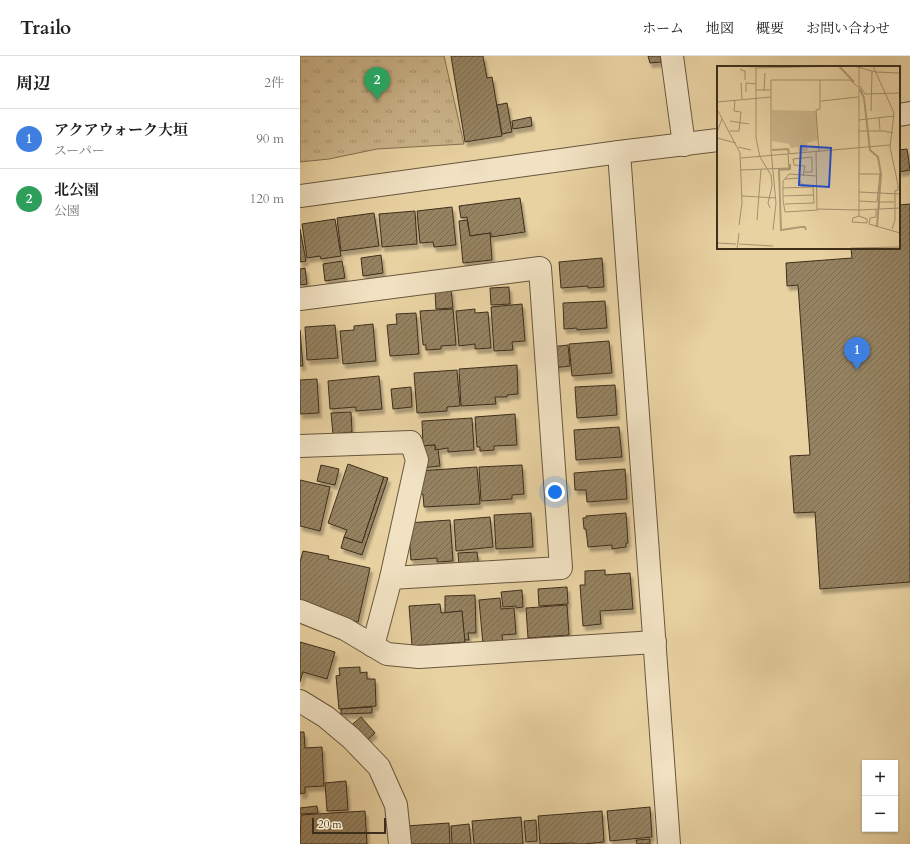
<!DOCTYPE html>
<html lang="ja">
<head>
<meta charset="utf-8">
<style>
	body { margin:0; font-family:Cardo,"Noto Serif JP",serif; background:#f6f6f6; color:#222 }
	.controls { position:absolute; right:12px; bottom:12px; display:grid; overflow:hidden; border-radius:0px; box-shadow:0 1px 3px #0004 }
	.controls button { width:36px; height:36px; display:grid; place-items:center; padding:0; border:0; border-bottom:1px solid #e0e0e0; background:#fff; color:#222; font:20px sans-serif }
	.scale { position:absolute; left:12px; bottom:10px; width:74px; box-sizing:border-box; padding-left:4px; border:2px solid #3d2e1c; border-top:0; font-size:11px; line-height:14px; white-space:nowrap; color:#3d2e1c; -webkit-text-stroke:3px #f1e2c3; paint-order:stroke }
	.you { position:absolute; left:255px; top:436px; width:14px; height:14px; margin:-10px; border:3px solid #fff; border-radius:50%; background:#1a73e8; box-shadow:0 0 0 6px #1a73e833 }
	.badge { display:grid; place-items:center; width:26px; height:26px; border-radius:50%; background:#8f2418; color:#fff; font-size:13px; font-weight:700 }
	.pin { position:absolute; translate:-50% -33px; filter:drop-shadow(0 1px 2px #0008) }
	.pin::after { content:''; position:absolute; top:21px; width:14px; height:12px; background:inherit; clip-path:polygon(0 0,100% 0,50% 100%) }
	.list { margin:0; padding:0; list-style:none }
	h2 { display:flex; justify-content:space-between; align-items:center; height:52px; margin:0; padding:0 16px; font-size:17px }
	h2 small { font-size:13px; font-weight:400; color:#767676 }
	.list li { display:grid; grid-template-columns:26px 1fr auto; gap:12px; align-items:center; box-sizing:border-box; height:60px; padding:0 16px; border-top:1px solid #e0e0e0 }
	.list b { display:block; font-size:15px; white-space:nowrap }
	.list p { margin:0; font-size:13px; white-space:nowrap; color:#767676 }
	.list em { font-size:13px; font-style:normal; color:#767676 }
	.map { position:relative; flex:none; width:610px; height:788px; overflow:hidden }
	header { display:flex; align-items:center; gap:24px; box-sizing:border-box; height:56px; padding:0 20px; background:#fff; border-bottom:1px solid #e0e0e0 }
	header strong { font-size:19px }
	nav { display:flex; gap:22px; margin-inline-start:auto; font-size:14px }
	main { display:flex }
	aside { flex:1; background:#fff }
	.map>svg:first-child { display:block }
	.grass { fill:url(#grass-tufts); stroke:#847254 }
	.building { fill:url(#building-hatch); stroke:#3d2e1c; filter:url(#shadow) }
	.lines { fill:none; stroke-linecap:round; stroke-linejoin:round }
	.minor-casing { stroke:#68573e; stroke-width:24 }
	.tertiary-casing { stroke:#68573e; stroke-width:24 }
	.minor { stroke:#f1e2c3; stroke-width:22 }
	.tertiary { stroke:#f1e2c3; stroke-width:22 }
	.inset-river { fill:none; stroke:#af9a74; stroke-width:2 }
	.inset-road { fill:none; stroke:#a4906c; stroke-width:1 }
	.view { fill:#1d4ed8; fill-opacity:0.15; stroke:#1d4ed8; stroke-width:2 }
	.inset-edge { fill:none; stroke:#3d2e1c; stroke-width:2 }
</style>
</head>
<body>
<header>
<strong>Trailo</strong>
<nav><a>ホーム</a><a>地図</a><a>概要</a><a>お問い合わせ</a></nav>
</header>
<main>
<aside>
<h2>周辺<small>2件</small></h2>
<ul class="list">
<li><span class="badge" style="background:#3f7fe0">1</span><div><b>アクアウォーク大垣</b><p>スーパー</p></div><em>90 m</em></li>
<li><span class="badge" style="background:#2e9e5b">2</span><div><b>北公園</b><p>公園</p></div><em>120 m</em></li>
</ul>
</aside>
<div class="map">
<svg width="610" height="788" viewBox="0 0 610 788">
	<defs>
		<pattern id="grass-tufts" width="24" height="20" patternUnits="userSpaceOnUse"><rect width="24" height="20" fill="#ccb68b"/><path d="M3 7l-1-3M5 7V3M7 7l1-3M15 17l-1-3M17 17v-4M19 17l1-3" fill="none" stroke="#a79471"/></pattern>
		<pattern id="building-hatch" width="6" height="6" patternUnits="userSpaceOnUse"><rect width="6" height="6" fill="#968362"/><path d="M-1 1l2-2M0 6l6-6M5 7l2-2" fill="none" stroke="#7c6c50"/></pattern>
		<filter id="shadow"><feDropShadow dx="2.5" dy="4.5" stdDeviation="1" flood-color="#0004"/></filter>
	</defs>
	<rect width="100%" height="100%" fill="#e9d2a2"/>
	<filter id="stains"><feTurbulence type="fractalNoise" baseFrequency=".005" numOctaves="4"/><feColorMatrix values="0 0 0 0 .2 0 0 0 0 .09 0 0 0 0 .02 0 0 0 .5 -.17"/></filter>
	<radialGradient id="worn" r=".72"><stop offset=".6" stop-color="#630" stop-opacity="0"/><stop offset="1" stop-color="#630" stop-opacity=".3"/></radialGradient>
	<polygon class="grass" points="0,0 144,0 164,88 77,93 29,103 0,106"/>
	<g class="building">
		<polygon points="151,0 183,0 187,22 192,21 202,80 165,86"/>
		<polygon points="348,0 361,0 361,6 350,7"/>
		<polygon points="207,47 212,76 202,78 197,49"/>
		<polygon points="231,61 232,70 213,73 212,65"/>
		<polygon points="607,93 610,114 599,116 599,94"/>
		<polygon points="220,142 225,176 191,181 191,177 170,180 167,161 161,162 159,150"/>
		<polygon points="610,148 610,526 520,533 515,456 494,457 490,400 510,399 498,229 487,230 486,207 552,202 551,192 599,192 599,149"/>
		<polygon points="152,151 156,189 134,191 133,186 120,187 117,155"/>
		<polygon points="115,155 117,188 82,191 79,158"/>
		<polygon points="74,157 79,190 41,195 37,162"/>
		<polygon points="35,163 41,200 21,203 20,200 7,202 2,168"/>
		<polygon points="167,164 170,180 190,177 192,204 163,207 159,165"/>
		<polygon points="0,173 6,205 0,206"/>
		<polygon points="81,199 83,217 63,220 61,202"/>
		<polygon points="302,202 304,231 288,232 288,230 261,232 259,206"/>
		<polygon points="42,205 45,222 25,225 23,208"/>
		<polygon points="5,212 7,228 0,229 0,213"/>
		<polygon points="209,231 210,248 191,249 190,232"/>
		<polygon points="151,233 153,252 136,253 135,235"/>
		<polygon points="305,245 307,272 277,274 277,272 264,273 263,247"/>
		<polygon points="222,248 225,285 212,286 213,294 194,295 191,251"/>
		<polygon points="153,253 156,289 141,290 141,293 126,294 126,289 123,289 120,255"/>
		<polygon points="175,253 175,257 188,256 191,292 175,293 175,288 159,290 156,255"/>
		<polygon points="116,257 119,298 90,300 87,269 97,268 96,258"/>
		<polygon points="73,268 76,305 43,308 40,275 54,274 54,270"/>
		<polygon points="35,269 38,302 7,304 5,271"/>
		<polygon points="0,274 3,310 0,310"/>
		<polygon points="309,285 312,317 272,320 269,288"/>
		<polygon points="268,289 270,310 253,312 251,291"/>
		<polygon points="217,309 218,338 207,339 207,341 195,341 196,348 161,350 159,313"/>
		<polygon points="157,314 160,350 147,351 147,355 117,357 114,317"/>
		<polygon points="79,320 82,353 56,355 56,351 30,353 28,325"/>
		<polygon points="17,323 19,357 0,358 0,324"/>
		<polygon points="315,329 317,359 277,362 275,331"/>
		<polygon points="111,331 112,351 93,353 91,333"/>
		<polygon points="51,356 52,376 33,378 31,357"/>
		<polygon points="215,358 217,389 194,390 194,394 180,395 180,391 177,391 175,361"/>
		<polygon points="172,362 174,394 148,396 148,392 135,394 135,389 123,390 122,365"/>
		<polygon points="319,371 322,401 276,404 274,374"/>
		<polygon points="135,389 135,394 138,393 140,410 120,412 118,390"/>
		<polygon points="48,408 84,421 62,487 44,481 47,474 28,467"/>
		<polygon points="21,409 39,413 35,429 17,425"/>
		<polygon points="222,409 224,438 212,439 212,443 181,445 179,411"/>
		<polygon points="177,411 180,448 124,451 123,438 121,438 119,415"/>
		<polygon points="325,413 327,443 287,446 286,434 275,434 274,417"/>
		<polygon points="84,421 88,422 62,499 41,492 44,481 62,487"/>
		<polygon points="0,424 30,431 20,475 0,470"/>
		<polygon points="231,457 233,491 196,493 194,459"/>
		<polygon points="326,457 328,487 326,487 326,491 312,493 312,489 288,491 286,473 284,473 283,462 286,462 286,460"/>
		<polygon points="190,461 193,491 156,495 154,464"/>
		<polygon points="150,464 153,505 137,506 137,502 111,504 108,467"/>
		<polygon points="3,495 29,500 28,503 70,512 58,566 0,553 0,506"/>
		<polygon points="177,496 179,512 159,513 158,497"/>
		<polygon points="305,514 305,519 330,517 333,553 300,555 301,568 283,570 280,529 285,529 285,515"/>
		<polygon points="267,531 268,548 239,550 238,533"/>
		<polygon points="222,534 223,551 216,552 216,550 203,551 201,536"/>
		<polygon points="175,539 176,577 168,577 169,584 164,584 162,555 145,557 145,540"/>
		<polygon points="200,542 201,553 214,552 216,578 202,579 203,588 183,589 179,544"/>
		<polygon points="140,548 141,557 162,555 165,586 112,590 109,550"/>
		<polygon points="267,549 269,579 228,582 226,552"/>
		<polygon points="0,586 35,596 27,623 3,616 0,626"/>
		<polygon points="60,611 60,617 67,616 67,623 75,623 76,650 39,653 36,620 40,619 39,612"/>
		<polygon points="72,651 72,657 41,658 41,653"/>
		<polygon points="61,661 75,677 63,688 48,672"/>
		<polygon points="0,676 4,676 5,692 22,691 24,730 5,731 5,737 0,738"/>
		<polygon points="46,725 48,754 27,755 25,727"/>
		<polygon points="17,750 18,757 0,758 0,752"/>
		<polygon points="350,751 352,781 310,785 307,755"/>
		<polygon points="65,755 67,788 0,788 1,759"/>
		<polygon points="302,755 304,786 284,788 274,788 274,787 240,788 238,760"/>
		<polygon points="221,761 223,788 174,788 172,765"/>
		<polygon points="236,764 237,785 226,786 224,765"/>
		<polygon points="149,767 150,788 107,788 106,770"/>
		<polygon points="169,768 171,788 152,788 151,770"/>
		<polygon points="350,783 350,788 337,788 336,784"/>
	</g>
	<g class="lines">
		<defs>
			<g id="minor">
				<polyline points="372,0 384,89"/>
				<polyline points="319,96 369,788"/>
				<polyline points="0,243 240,212 261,512 91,522"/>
				<polyline points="0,390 111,386 117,404 91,522 73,590"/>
				<polyline points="0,555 45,573 87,598 119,601 355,586"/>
				<polyline points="0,645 26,661 51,682 79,711 96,749 100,788"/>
			</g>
			<g id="tertiary">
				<polyline points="599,59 610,57"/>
				<polyline points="0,140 319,96 418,84"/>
			</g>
		</defs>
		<use href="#minor" class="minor-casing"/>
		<use href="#tertiary" class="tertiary-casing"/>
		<use href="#minor" class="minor"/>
		<use href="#tertiary" class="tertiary"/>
	</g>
	<g transform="translate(417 10)">
		<rect width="183" height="183" fill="#e9d2a2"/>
		<path d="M55 44 99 45 101 74 90 77 91 85 82 86 81 81 74 82 72 78 55 75Z" fill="#ccb68b"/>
		<path d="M99 45 101 72 86 73 85 46ZM67 47 83 52 84 55V68L72 75 64 74 58 68V52Z" fill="#ccb68b"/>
		<path class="inset-river" d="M122 0 137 16M143 23 147 32 153 84 161 91 164 108 160 161M55 84 71 83 72 87M73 98V103L62 104 64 164 84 161H88L89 164"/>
		<path class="inset-road" d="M18 0 38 1M39 0V72L43 91 54 109 55 120 51 137 53 142M137 0 159 6 183 7M142 0V144L183 142M156 0 177 47 173 81 181 119V124L178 125V154L175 163M24 2V4L28 5V14M39 2 125 0M24 17 25 33M143 20 148 28 183 27M39 24H54M47 25 48 7M29 26V17L39 18M104 35 141 31M0 36 54 31M0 43 23 87 25 137 22 159M154 45 155 5M162 52 163 64M142 54 177 50M13 55 32 58M13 65H22L24 46 17 45 18 34M141 65H167L176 67M0 66 5 53M0 72 19 77M21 81 34 84M99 86 100 143 142 144V150M102 86 99 44 103 43V14M24 92 173 79M24 104 72 102 71 88M142 108H164M86 110 88 100 77 99 76 93 95 91V106H87M100 110 72 108 66 115V134L68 146 101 144M68 113 81 112 87 121M66 122 96 121 97 137 68 138M142 126 183 128M25 130 59 132M66 130 96 129M142 135 160 136M160 136 163 108M159 143V151L153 152 152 158 183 167M162 143V136H177M142 150 150 153V157L135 156 136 152ZM40 154 44 103M56 164 59 137 54 84V14H133L141 21M0 177 19 178M22 178 56 180M134 182 183 181M20 183 22 167"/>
		<path class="view" d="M84 80 114 82 112 121 82 119Z"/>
		<rect width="183" height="183" class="inset-edge"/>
	</g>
	<rect width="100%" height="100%" filter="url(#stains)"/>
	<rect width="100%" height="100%" fill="url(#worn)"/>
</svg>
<div class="controls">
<button>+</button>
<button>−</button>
</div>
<div class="scale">20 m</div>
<div class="you"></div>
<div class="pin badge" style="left:557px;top:314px;background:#3f7fe0">1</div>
<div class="pin badge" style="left:77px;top:44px;background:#2e9e5b">2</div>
</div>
</main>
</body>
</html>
